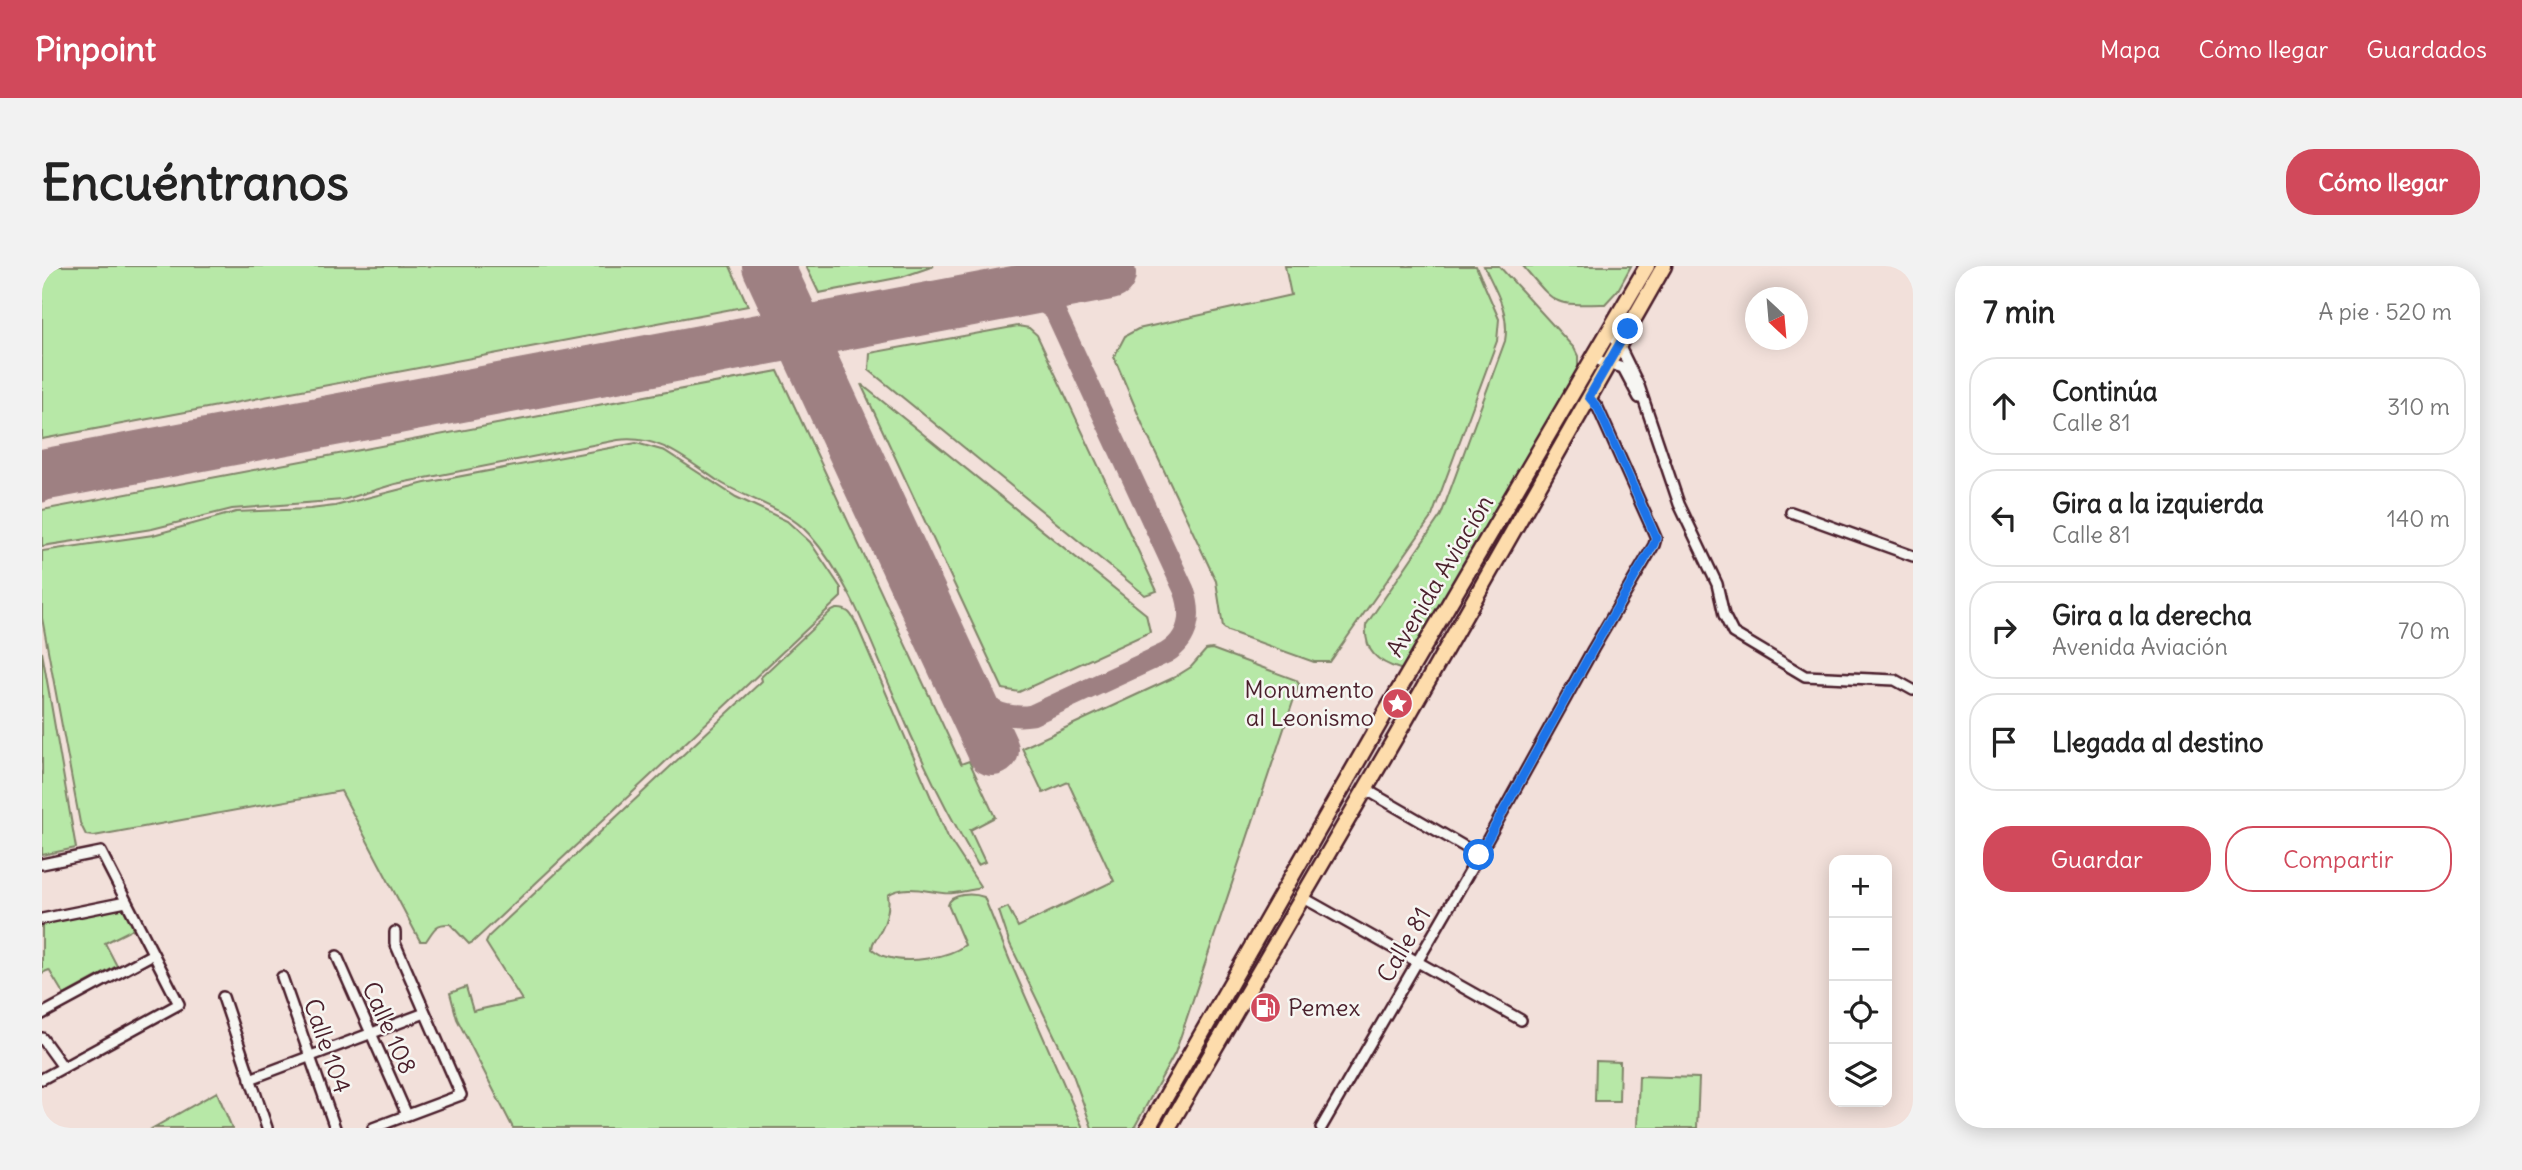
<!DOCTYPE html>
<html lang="es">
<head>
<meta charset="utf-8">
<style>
	body { margin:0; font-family:Delius,sans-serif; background:#f2f2f2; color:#222 }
	.controls { position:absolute; right:21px; bottom:21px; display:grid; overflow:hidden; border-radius:14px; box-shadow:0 4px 18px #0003 }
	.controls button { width:63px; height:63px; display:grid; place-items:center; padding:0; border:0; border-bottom:2px solid #e0e0e0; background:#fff; color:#222; font:35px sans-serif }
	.compass { position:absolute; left:1703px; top:21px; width:63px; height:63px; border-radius:50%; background:#fff; box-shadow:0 4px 18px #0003; rotate:154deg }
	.stop { position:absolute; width:21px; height:21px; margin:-16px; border:5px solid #1a73e8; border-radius:50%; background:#fff }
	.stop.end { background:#1a73e8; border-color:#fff; box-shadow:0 2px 7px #0008 }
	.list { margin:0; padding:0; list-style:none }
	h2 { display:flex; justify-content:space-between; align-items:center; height:91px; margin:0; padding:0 28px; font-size:30px }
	h2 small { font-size:23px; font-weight:400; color:#767676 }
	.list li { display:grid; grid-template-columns:46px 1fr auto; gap:21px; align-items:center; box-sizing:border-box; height:98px; margin:0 14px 14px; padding:0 14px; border:2px solid #e0e0e0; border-radius:28px }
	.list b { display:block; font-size:26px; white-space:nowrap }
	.list p { margin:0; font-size:23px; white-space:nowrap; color:#767676 }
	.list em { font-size:23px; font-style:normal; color:#767676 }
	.actions { display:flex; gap:14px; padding:21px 28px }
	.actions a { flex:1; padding:16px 0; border:2px solid #d1495b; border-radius:28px; text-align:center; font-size:24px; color:#d1495b }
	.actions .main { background:#d1495b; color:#fff }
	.icon { flex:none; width:38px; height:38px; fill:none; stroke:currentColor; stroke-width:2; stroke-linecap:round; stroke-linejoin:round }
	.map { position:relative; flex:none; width:1871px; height:862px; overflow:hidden; border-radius:28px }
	header { display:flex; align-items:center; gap:42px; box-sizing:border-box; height:98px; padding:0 35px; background:#d1495b; color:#fff }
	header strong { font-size:33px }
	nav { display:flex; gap:38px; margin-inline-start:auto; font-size:24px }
	.intro { display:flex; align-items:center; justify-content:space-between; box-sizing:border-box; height:168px; padding:0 42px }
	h1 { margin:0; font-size:49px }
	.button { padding:18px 32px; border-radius:28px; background:#d1495b; color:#fff; font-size:24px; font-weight:700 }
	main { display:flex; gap:42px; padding:0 42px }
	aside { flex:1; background:#fff; border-radius:28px; box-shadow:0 4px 18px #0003 }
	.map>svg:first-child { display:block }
	.green { fill:#b7e8a7; stroke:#808469; stroke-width:2 }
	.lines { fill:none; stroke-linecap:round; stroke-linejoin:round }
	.taxiway { stroke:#9e8082; stroke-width:21 }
	.runway { stroke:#9e8082; stroke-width:52 }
	.minor-casing { stroke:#4a1f2b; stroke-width:14 }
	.primary-casing { stroke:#4a1f2b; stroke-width:19 }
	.minor { stroke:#f6f6f2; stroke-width:9 }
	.primary { stroke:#fddcac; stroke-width:14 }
	.route { stroke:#1a73e8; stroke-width:9 }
	.labels { text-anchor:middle; stroke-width:5; stroke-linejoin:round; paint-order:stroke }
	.street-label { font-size:24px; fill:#4a1f2b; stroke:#f6f6f2 }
	.poi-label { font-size:24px; fill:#4a1f2b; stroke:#f6f6f2; text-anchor:end }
</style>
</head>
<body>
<header>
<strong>Pinpoint</strong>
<nav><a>Mapa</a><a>Cómo llegar</a><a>Guardados</a></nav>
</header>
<div class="intro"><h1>Encuéntranos</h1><a class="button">Cómo llegar</a></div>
<main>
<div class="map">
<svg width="1871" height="862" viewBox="0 0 1871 862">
	<rect width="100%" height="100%" fill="#f2e0da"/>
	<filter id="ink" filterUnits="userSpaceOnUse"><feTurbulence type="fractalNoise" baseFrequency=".0143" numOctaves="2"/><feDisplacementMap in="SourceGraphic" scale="14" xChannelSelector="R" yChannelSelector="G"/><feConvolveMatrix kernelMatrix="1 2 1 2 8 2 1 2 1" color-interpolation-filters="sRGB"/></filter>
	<g filter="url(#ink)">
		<g class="green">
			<polygon points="0,0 688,0 706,40 0,173"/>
			<polygon points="764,0 892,0 860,11 777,27"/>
			<polygon points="1243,0 1434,0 1457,53 1455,75 1390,250 1288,396 1272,396 1186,365 1181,361 1174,315 1102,162 1072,91 1083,70 1096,63 1249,29"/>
			<path d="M1442 0H1457L1532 82 1536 90V102L1367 396 1362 403H1358C1335 396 1322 385 1324 359L1399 249 1463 75C1468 47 1454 25 1442 0Z"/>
			<path d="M1481 0H1589L1576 24 1563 38C1510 39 1515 40 1481 0Z"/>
			<polygon points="976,60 987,62 995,69 1115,325 1103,329 827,104 828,87"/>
			<path d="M736 105 919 498 927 495 953 551 928 564 943 596 936 599C904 545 877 490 853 432 828 375 809 316 767 268 744 242 705 233 676 215 643 193 618 169 576 174L353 218 301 234 190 243 110 263 0 280V244Z"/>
			<polygon points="819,118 1104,348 1108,366 977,426 961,423"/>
			<path d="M594 177 623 185 694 231 745 255 768 276 799 322V331L431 676 427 678 408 658C393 657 392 664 384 675H378L299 525 52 570 44 569 38 557 0 352V285L111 269 194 246 268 243 293 240 383 217Z"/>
			<path d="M794 343C806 342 809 348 814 357L906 571 938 620 935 623C925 624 911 629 901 627 884 625 861 618 846 629 848 642 844 657 837 668 833 675 830 675 830 683 834 686 840 690 845 691 866 698 906 692 923 679L906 639C909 627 931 627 942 631L968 695 1041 862H471L415 753 408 727 424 721 431 745 480 734 444 677 447 670 720 415 719 411 788 346Z"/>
			<polygon points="1170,383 1254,414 1257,418 1133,787 1092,862 1050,862 1030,806 968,678 957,645 966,641 976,661 1072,615 1026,516 1001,527 980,482 1133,411 1149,401 1164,384"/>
			<polygon points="0,386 34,582 0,589"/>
			<polygon points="82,642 93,662 63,677 75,700 22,729 7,704 0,707 0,658"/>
			<polygon points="1554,795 1578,796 1577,835 1553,835"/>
			<polygon points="1597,810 1657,812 1655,862 1595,862"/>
			<polygon points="175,826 190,862 111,862"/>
		</g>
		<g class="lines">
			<g class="taxiway">
				<polyline points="964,27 992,30 1012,44"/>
				<polyline points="0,226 28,209 51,199"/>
				<path d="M920 418C938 440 960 454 990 449L1124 387C1147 373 1151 349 1142 324L992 0"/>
			</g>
			<g class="runway">
				<polyline points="726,0 951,484"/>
				<polyline points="0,209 1068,8"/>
			</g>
			<defs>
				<g id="minor">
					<polyline points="1567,68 1577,79 1597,120 1637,238 1675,318 1682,349 1691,367 1763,410 1853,414 1871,424"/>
					<polyline points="1552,93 1581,102 1597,132"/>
					<polyline points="1749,246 1871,290"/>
					<polyline points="1323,523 1437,589"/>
					<polyline points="0,598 59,586 137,738 0,813"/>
					<polyline points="1260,631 1479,754"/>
					<polyline points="0,653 84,636"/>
					<polyline points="295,690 365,849"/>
					<polyline points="240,711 293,862"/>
					<polyline points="181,731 225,862"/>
					<polyline points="0,748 111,688"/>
					<polyline points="0,772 21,801"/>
					<polyline points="208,813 383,747"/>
					<polyline points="331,862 419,829 353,677 353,666"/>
					<polyline points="1279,862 1437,589 1551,383 1612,279 1614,272 1611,265 1556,142 1547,131"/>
				</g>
				<g id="primary">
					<polyline points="1106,862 1345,444 1605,0"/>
					<polyline points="1126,862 1363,455 1622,0"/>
				</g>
			</defs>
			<use href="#minor" class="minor-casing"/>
			<use href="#primary" class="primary-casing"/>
			<use href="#minor" class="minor"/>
			<use href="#primary" class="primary"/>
		</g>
	</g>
	<g class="lines" filter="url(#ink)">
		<polyline class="route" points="1437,589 1551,383 1612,278 1614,272 1611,265 1556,142 1547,131 1586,63"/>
	</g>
	<defs>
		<symbol id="sight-disc" viewBox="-11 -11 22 22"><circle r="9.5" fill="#d1495b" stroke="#f6f6f2"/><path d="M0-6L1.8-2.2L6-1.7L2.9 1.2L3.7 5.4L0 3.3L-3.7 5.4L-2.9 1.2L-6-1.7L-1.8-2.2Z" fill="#fff"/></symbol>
		<symbol id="fuel-disc" viewBox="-11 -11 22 22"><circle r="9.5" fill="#d1495b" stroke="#f6f6f2"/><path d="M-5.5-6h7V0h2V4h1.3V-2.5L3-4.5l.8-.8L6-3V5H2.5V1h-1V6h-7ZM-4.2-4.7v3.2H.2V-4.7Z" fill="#fff"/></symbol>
	</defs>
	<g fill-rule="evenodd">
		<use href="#sight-disc" x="1338" y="420" width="35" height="35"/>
		<use href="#fuel-disc" x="1206" y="724" width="35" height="35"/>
	</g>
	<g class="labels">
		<g class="street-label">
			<text transform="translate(1398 310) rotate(-59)" y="8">Avenida Aviación</text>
			<text transform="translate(1362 679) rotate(-60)" y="8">Calle 81</text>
			<text transform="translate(347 762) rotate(66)" y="8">Calle 108</text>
			<text transform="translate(285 780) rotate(71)" y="8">Calle 104</text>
		</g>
		<g class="poi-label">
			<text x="1332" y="432">Monumento<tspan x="1332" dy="28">al Leonismo</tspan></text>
			<text x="1246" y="750" text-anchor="start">Pemex</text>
		</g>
	</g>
</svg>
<div class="controls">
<button>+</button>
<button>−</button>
<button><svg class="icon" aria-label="locate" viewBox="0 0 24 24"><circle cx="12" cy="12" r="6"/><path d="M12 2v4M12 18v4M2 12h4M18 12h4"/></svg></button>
<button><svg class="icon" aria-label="layers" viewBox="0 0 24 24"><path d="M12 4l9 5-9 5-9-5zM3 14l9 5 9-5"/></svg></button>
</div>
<svg class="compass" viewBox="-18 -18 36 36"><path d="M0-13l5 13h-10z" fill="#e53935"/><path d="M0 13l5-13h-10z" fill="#767676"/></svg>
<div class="stop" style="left:1437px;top:589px"></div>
<div class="stop end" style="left:1586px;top:63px"></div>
</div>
<aside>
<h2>7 min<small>A pie · 520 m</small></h2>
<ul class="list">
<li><svg class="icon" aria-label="ahead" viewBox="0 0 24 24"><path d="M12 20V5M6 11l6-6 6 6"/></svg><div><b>Continúa</b><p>Calle 81</p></div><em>310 m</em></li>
<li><svg class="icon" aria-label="left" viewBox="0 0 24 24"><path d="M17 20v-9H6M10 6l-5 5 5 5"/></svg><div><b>Gira a la izquierda</b><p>Calle 81</p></div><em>140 m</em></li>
<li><svg class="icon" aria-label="right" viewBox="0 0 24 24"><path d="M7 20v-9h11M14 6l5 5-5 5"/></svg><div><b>Gira a la derecha</b><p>Avenida Aviación</p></div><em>70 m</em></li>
<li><svg class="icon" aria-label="arrive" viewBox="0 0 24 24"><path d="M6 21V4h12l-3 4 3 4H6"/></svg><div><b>Llegada al destino</b></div></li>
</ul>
<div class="actions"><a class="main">Guardar</a><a>Compartir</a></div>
</aside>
</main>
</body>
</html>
